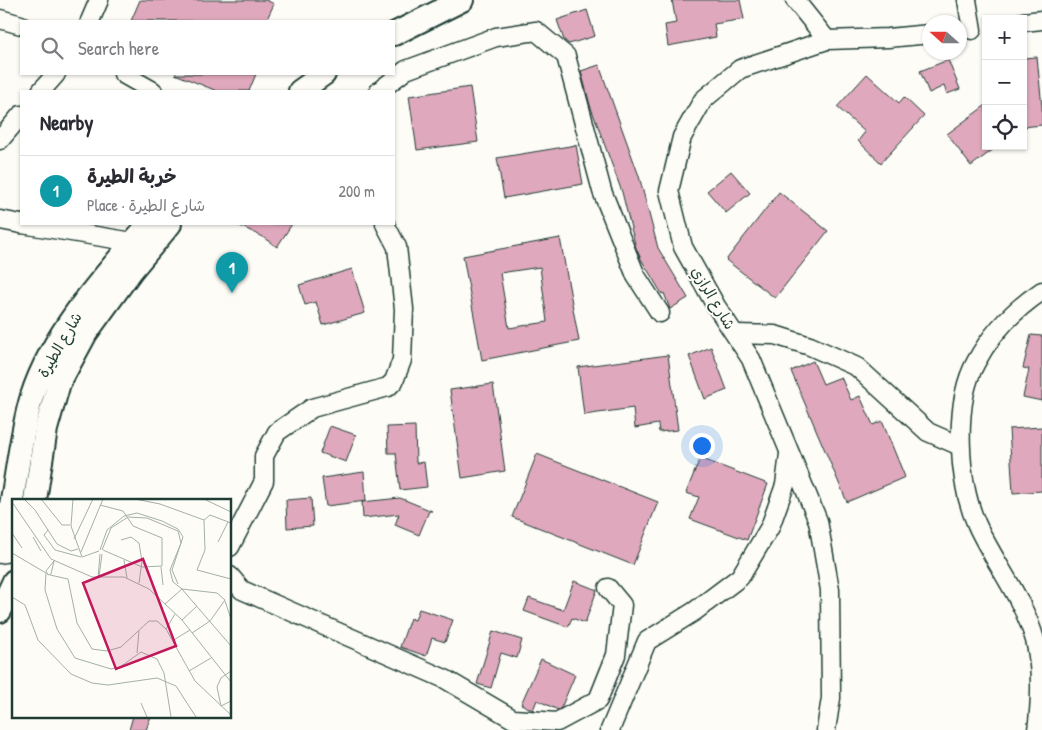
<!DOCTYPE html>
<html lang="en">
<head>
<meta charset="utf-8">
<style>
	body { margin:0; font-family:"Patrick Hand","Playpen Sans Arabic",sans-serif; background:#f2f2f3; color:#2b2b33 }
	.controls { position:absolute; right:15px; top:15px; display:grid; overflow:hidden; border-radius:0px; box-shadow:0 1px 4px #0004 }
	.controls button { width:45px; height:45px; display:grid; place-items:center; padding:0; border:0; border-bottom:1px solid #e1e1e2; background:#fff; color:#2b2b33; font:25px sans-serif }
	.compass { position:absolute; left:922px; top:15px; width:45px; height:45px; border-radius:50%; background:#fff; box-shadow:0 1px 4px #0004; rotate:291deg }
	.you { position:absolute; left:701px; top:445px; width:18px; height:18px; margin:-12px; border:4px solid #fff; border-radius:50%; background:#1a73e8; box-shadow:0 0 0 8px #1a73e833 }
	.badge { display:grid; place-items:center; width:32px; height:32px; border-radius:50%; background:#7c3aed; color:#fff; font-size:16px; font-weight:700 }
	.pin { position:absolute; translate:-50% -41px; filter:drop-shadow(0 1px 2px #0008) }
	.pin::after { content:''; position:absolute; top:26px; width:18px; height:15px; background:inherit; clip-path:polygon(0 0,100% 0,50% 100%) }
	.list { margin:0; padding:0; list-style:none }
	h2 { display:flex; justify-content:space-between; align-items:center; height:65px; margin:0; padding:0 20px; font-size:21px }
	h2 small { font-size:16px; font-weight:400; color:#7c7c81 }
	.list li { display:grid; grid-template-columns:32px 1fr auto; gap:15px; align-items:center; box-sizing:border-box; height:70px; padding:0 20px; border-top:1px solid #e1e1e2 }
	.list b { display:block; font-size:19px; white-space:nowrap }
	.list p { margin:0; font-size:16px; white-space:nowrap; color:#7c7c81 }
	.list em { font-size:16px; font-style:normal; color:#7c7c81 }
	.icon { flex:none; width:28px; height:28px; fill:none; stroke:currentColor; stroke-width:2; stroke-linecap:round; stroke-linejoin:round }
	.map { position:relative; flex:none; width:1042px; height:730px; overflow:hidden }
	.search { position:absolute; background:#fff; box-shadow:0 1px 4px #0004; left:20px; top:20px; width:375px; height:55px; display:flex; align-items:center; gap:12px; box-sizing:border-box; padding:0 18px; border-radius:0px; color:#7c7c81; font-size:19px }
	.panel { position:absolute; background:#fff; box-shadow:0 1px 4px #0004; left:20px; top:90px; width:375px; height:135px; border-radius:0px }
	.map>svg:first-child { display:block }
	.building { fill:#dfa8bc; stroke:#1f3d34; fill-rule:evenodd }
	.lines { fill:none; stroke-linecap:round; stroke-linejoin:round }
	.minor-casing { stroke:#1f3d34; stroke-width:21 }
	.major-casing { stroke:#1f3d34; stroke-width:26 }
	.minor { stroke:#fdfcf7; stroke-width:18 }
	.major { stroke:#fdfcf7; stroke-width:22 }
	.labels { text-anchor:middle; stroke-width:4; stroke-linejoin:round; paint-order:stroke }
	.street-label { font-size:15px; fill:#1f3d34; stroke:#fdfcf7 }
	.inset-road { fill:none; stroke:#a4b0a9; stroke-width:1 }
	.view { fill:#c2185b; fill-opacity:0.15; stroke:#c2185b; stroke-width:2.5 }
	.inset-edge { fill:none; stroke:#1f3d34; stroke-width:2.5 }
</style>
</head>
<body>
<div class="map">
<svg width="1042" height="730" viewBox="0 0 1042 730">
	<rect width="100%" height="100%" fill="#fdfcf7"/>
	<filter id="ink" filterUnits="userSpaceOnUse"><feTurbulence type="fractalNoise" baseFrequency=".02" numOctaves="2"/><feDisplacementMap in="SourceGraphic" scale="10" xChannelSelector="R" yChannelSelector="G"/><feConvolveMatrix kernelMatrix="1 2 1 2 8 2 1 2 1" color-interpolation-filters="sRGB"/></filter>
	<g filter="url(#ink)">
		<g class="building">
			<polygon points="140,0 266,0 274,4 266,21 131,21"/>
			<polygon points="672,0 740,0 744,19 714,24 716,37 668,46 665,25 676,23"/>
			<polygon points="587,10 595,36 569,44 564,40 557,20"/>
			<polygon points="1037,57 1042,107 1042,125 1023,127 1023,58"/>
			<polygon points="948,60 960,89 947,94 944,86 929,93 920,71"/>
			<polygon points="599,65 639,176 658,248 688,298 670,309 664,293 662,294 641,259 636,248 622,192 590,105 581,71"/>
			<polygon points="175,74 256,74 249,91 217,91"/>
			<polygon points="867,74 899,103 904,97 924,116 881,163 858,141 865,132 837,107"/>
			<polygon points="470,87 478,142 417,150 409,96"/>
			<polygon points="986,105 986,146 998,146 971,166 947,134"/>
			<polygon points="576,145 583,184 504,198 497,158"/>
			<polygon points="731,171 750,193 726,213 707,191"/>
			<polygon points="779,192 828,231 775,298 726,260"/>
			<polygon points="236,224 292,224 277,247 261,236"/>
			<path d="M560 238 579 341 482 360 463 256ZM540 267 547 322 509 328 500 273Z"/>
			<polygon points="352,269 365,313 323,325 316,302 305,305 299,285"/>
			<polygon points="1031,335 1042,336 1042,401 1023,397 1029,369 1023,368"/>
			<polygon points="711,347 727,390 705,399 689,356"/>
			<polygon points="668,355 678,430 659,432 658,424 635,428 633,408 584,415 578,367"/>
			<polygon points="813,361 823,384 841,377 851,400 860,396 873,425 882,421 905,477 847,502 791,371"/>
			<polygon points="493,384 505,471 462,478 450,390"/>
			<polygon points="330,426 356,435 346,462 320,453"/>
			<polygon points="415,426 416,463 424,462 427,487 400,490 396,453 388,453 387,427"/>
			<polygon points="1042,427 1042,491 1013,493 1009,429"/>
			<polygon points="537,454 658,502 633,565 512,517"/>
			<polygon points="700,458 768,484 747,540 690,519 699,497 686,493"/>
			<polygon points="364,472 366,501 326,506 322,478"/>
			<polygon points="311,498 313,526 287,528 286,500"/>
			<polygon points="400,498 432,511 429,511 419,535 395,525 399,514 363,518 362,502"/>
			<polygon points="574,581 597,590 585,623 572,618 568,627 524,611 529,598 563,610"/>
			<polygon points="419,609 453,620 445,642 432,638 426,656 400,647 410,618 415,620"/>
			<polygon points="493,631 522,640 517,658 501,653 491,688 477,684"/>
			<polygon points="541,659 575,675 561,708 558,710 537,700 533,710 521,704"/>
			<polygon points="133,716 151,716 146,730 129,730"/>
		</g>
		<g class="lines">
			<defs>
				<g id="minor">
					<polyline points="795,0 827,40"/>
					<polyline points="967,0 972,30"/>
					<polyline points="0,19 21,25"/>
					<polyline points="90,21 99,0"/>
					<polyline points="1023,22 1042,20"/>
					<polyline points="123,74 153,91"/>
					<polyline points="41,91 56,74"/>
					<polyline points="379,91 406,70 496,37 536,31 566,56 602,191 636,276 660,313"/>
					<polyline points="0,140 21,115"/>
					<polyline points="0,220 21,224"/>
					<polyline points="22,224 133,242"/>
					<polyline points="735,334 775,335 810,346 857,367 928,432 960,446"/>
					<polyline points="230,547 264,481 264,456 277,432 312,408 388,387 394,381 402,360 404,309 397,247 385,224"/>
					<polyline points="0,554 14,551"/>
					<polyline points="230,576 242,590 445,679 513,719 557,722 598,700 616,655 622,605 608,588"/>
					<polyline points="610,730 647,641 695,611 740,577 770,527 785,485 789,454"/>
					<polyline points="826,730 831,698 830,590 818,521 751,359 716,306 683,247 669,191 682,137 703,100 740,69 827,40 888,38 930,34"/>
					<path d="M1037 730C1041 700 1042 669 1035 640 1023 598 995 564 977 525 958 483 953 403 976 362 991 334 1015 309 1042 291"/>
				</g>
				<g id="major">
					<polyline points="394,34 462,0"/>
					<polyline points="300,91 324,74"/>
					<polyline points="35,500 46,429 59,383 86,333 131,271 170,224"/>
					<path d="M0 545C4 532 8 518 11 505 18 469 21 432 32 396 53 331 105 275 149 224"/>
					<polyline points="0,611 14,581"/>
				</g>
			</defs>
			<use href="#minor" class="minor-casing"/>
			<use href="#major" class="major-casing"/>
			<use href="#minor" class="minor"/>
			<use href="#major" class="major"/>
		</g>
	</g>
	<g class="labels">
		<g class="street-label">
			<text transform="translate(713 298) rotate(59)" y="5">شارع الرازي</text>
			<text transform="translate(60 345) rotate(-60)" y="5">شارع الطيرة</text>
		</g>
	</g>
	<g transform="translate(12 499)">
		<rect width="219" height="219" fill="#fdfcf7"/>
		<path class="inset-road" d="M12 0 23 11 45 45 59 52 66 50M29 0 50 26H58M61 0 59 27 70 58 87 52M123 0 148 5 192 21 198 16 219 24M192 0 219 13M0 3 39 60 80 78H112L137 90 170 121 219 183M88 6 111 12 121 27 150 39V67L130 68 91 51M192 21 193 51 185 71 219 80M36 31 32 36 43 51 69 58M0 34 10 49M21 38 29 52M62 40 81 0M109 41 119 38 127 44 130 62 127 84M206 43 216 23M88 51 95 31 112 17 125 14 150 22 166 30 171 38 160 71 166 85M90 51 99 29 116 18 135 19 166 32 169 44 158 71 161 83 170 90 205 94 213 101 198 122 180 134M69 53 91 0M0 54 34 74 33 91 45 130 63 159 99 170 108 168 129 153 145 160 152 174 159 218M112 61 115 79M42 62 39 75 36 76 34 72ZM149 68 151 86M38 76 56 80 65 124 80 150 95 152 109 148 137 122H145L154 130 183 182 219 216M87 78 90 55M86 79 88 55M169 89 219 147M0 98 13 106 26 141 59 175 80 184 96 186 145 179 164 187 184 218M213 102 219 120M153 105 170 90M170 121 185 107M154 130 163 115M160 142 178 131M125 154 127 132M177 172 199 159M219 172 209 179 205 188 209 207 219 202M129 204 135 218"/>
		<path class="view" d="M131 60 164 147 104 170 71 84Z"/>
		<rect width="219" height="219" class="inset-edge"/>
	</g>
</svg>
<div class="controls">
<button>+</button>
<button>−</button>
<button><svg class="icon" aria-label="locate" viewBox="0 0 24 24"><circle cx="12" cy="12" r="6"/><path d="M12 2v4M12 18v4M2 12h4M18 12h4"/></svg></button>
</div>
<svg class="compass" viewBox="-18 -18 36 36"><path d="M0-13l5 13h-10z" fill="#e53935"/><path d="M0 13l5-13h-10z" fill="#7c7c81"/></svg>
<div class="you"></div>
<div class="pin badge" style="left:232px;top:293px;background:#0f9aa8">1</div>
<div class="search"><svg class="icon" aria-label="search" viewBox="0 0 24 24"><circle cx="10" cy="10" r="6"/><path d="M15 15l6 6"/></svg>Search here</div>
<section class="panel">
<h2>Nearby<small></small></h2>
<ul class="list">
<li><span class="badge" style="background:#0f9aa8">1</span><div><b>خربة الطيرة</b><p>Place · شارع الطيرة</p></div><em>200 m</em></li>
</ul>
</section>
</div>
</body>
</html>
